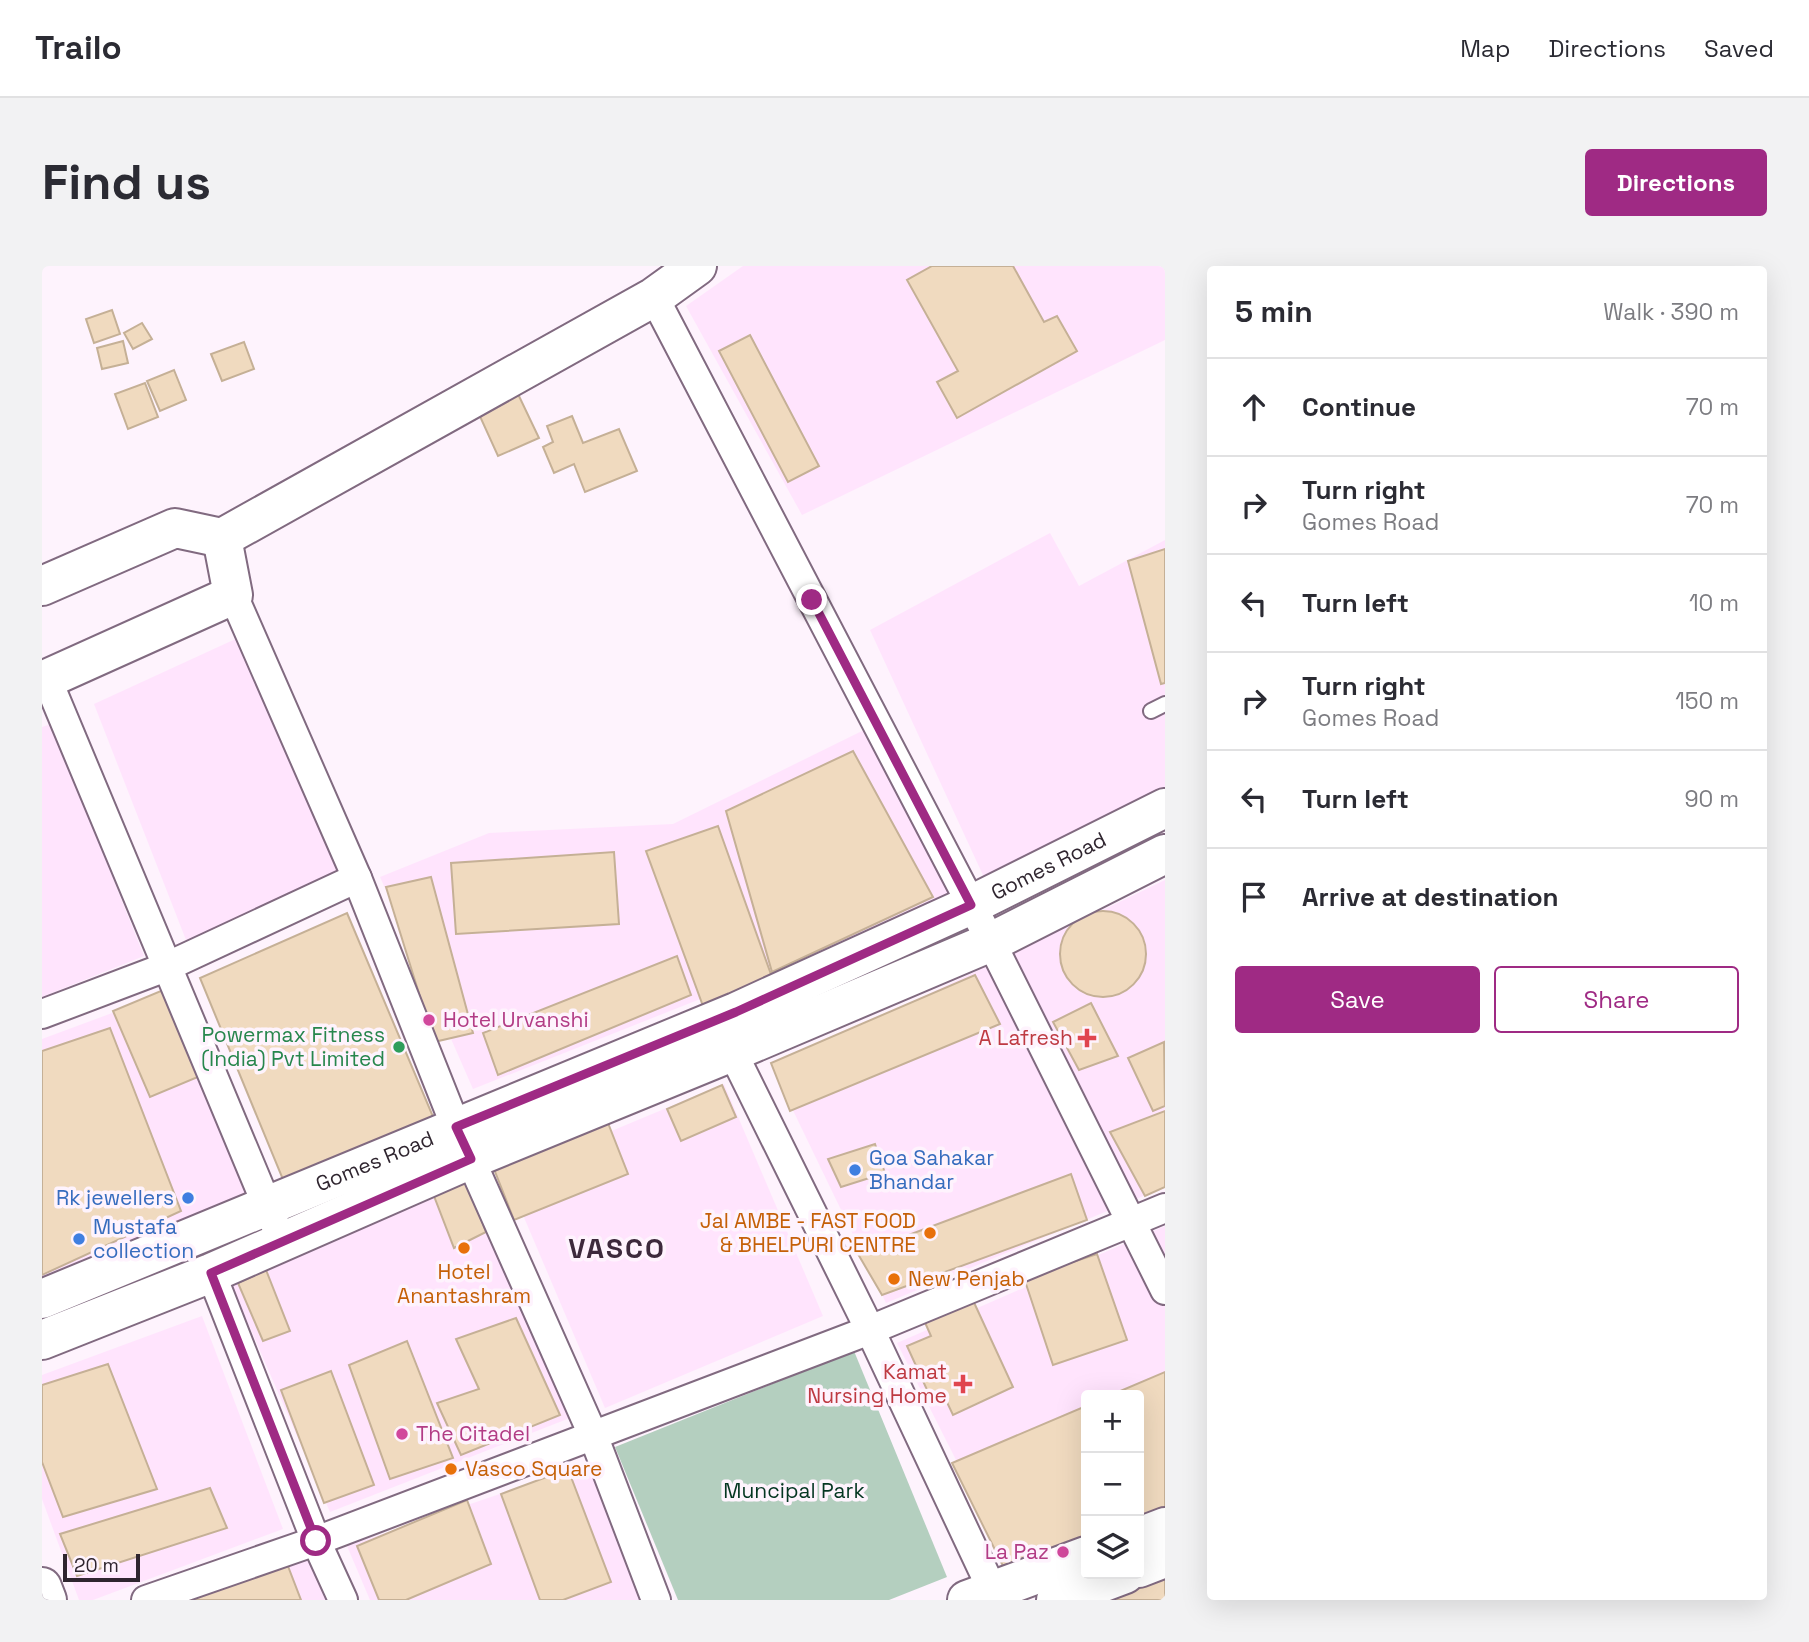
<!DOCTYPE html>
<html lang="en">
<head>
<meta charset="utf-8">
<style>
	body { margin:0; font-family:"Space Grotesk",sans-serif; background:#f2f2f3; color:#2b2b33 }
	.controls { position:absolute; right:21px; bottom:21px; display:grid; overflow:hidden; border-radius:7px; box-shadow:0 7px 28px #0002 }
	.controls button { width:63px; height:63px; display:grid; place-items:center; padding:0; border:0; border-bottom:2px solid #e1e1e2; background:#fff; color:#2b2b33; font:35px sans-serif }
	.scale { position:absolute; left:21px; bottom:18px; width:77px; box-sizing:border-box; padding-left:7px; border:4px solid #2f252f; border-top:0; font-size:19px; line-height:24px; white-space:nowrap; color:#2f252f; -webkit-text-stroke:5px #fef3fd; paint-order:stroke }
	.stop { position:absolute; width:21px; height:21px; margin:-16px; border:5px solid #9f2a84; border-radius:50%; background:#fff }
	.stop.end { background:#9f2a84; border-color:#fff; box-shadow:0 2px 7px #0008 }
	.list { margin:0; padding:0; list-style:none }
	h2 { display:flex; justify-content:space-between; align-items:center; height:91px; margin:0; padding:0 28px; font-size:30px }
	h2 small { font-size:23px; font-weight:400; color:#7c7c81 }
	.list li { display:grid; grid-template-columns:46px 1fr auto; gap:21px; align-items:center; box-sizing:border-box; height:98px; padding:0 28px; border-top:2px solid #e1e1e2 }
	.list b { display:block; font-size:26px; white-space:nowrap }
	.list p { margin:0; font-size:23px; white-space:nowrap; color:#7c7c81 }
	.list em { font-size:23px; font-style:normal; color:#7c7c81 }
	.actions { display:flex; gap:14px; padding:21px 28px }
	.actions a { flex:1; padding:16px 0; border:2px solid #9f2a84; border-radius:7px; text-align:center; font-size:24px; color:#9f2a84 }
	.actions .main { background:#9f2a84; color:#fff }
	.icon { flex:none; width:38px; height:38px; fill:none; stroke:currentColor; stroke-width:2; stroke-linecap:round; stroke-linejoin:round }
	.map { position:relative; flex:none; width:1123px; height:1334px; overflow:hidden; border-radius:7px }
	header { display:flex; align-items:center; gap:42px; box-sizing:border-box; height:98px; padding:0 35px; background:#fff; border-bottom:2px solid #e1e1e2 }
	header strong { font-size:33px }
	nav { display:flex; gap:38px; margin-inline-start:auto; font-size:24px }
	.intro { display:flex; align-items:center; justify-content:space-between; box-sizing:border-box; height:168px; padding:0 42px }
	h1 { margin:0; font-size:49px }
	.button { padding:18px 32px; border-radius:7px; background:#9f2a84; color:#fff; font-size:24px; font-weight:700 }
	main { display:flex; gap:42px; padding:0 42px }
	aside { flex:1; background:#fff; border-radius:7px; box-shadow:0 7px 28px #0002 }
	.map>svg:first-child { display:block }
	.built { fill:#ffe4fd }
	.green { fill:#b4cfbf }
	.building { fill:#f0dabf; stroke:#c5b096; stroke-width:2 }
	.lines { fill:none; stroke-linecap:round; stroke-linejoin:round }
	.lane-casing { stroke:#816a80; stroke-width:18 }
	.street-casing { stroke:#816a80; stroke-width:32 }
	.secondary-casing { stroke:#816a80; stroke-width:42 }
	.primary-casing { stroke:#816a80; stroke-width:42 }
	.lane { stroke:#fff; stroke-width:14 }
	.street { stroke:#fff; stroke-width:28 }
	.secondary { stroke:#fff; stroke-width:38 }
	.primary { stroke:#fff; stroke-width:38 }
	.route { stroke:#9f2a84; stroke-width:9 }
	.hotel-dot { fill:#d1479c; stroke:#fef3fd; stroke-width:2.5 }
	.health-dot { fill:#e0444e; stroke:#fef3fd; stroke-width:2.5 }
	.leisure-dot { fill:#2e9e5b; stroke:#fef3fd; stroke-width:2.5 }
	.shop-dot { fill:#3f7fe0; stroke:#fef3fd; stroke-width:2.5 }
	.food-dot { fill:#e8710a; stroke:#fef3fd; stroke-width:2.5 }
	.labels { text-anchor:middle; stroke-width:7; stroke-linejoin:round; paint-order:stroke }
	.street-label { font-size:21px; fill:#2f252f; stroke:#fef3fd }
	.hotel-label { font-size:21px; fill:#b23c85; stroke:#fef3fd; text-anchor:start }
	.leisure-label { font-size:21px; fill:#27864d; stroke:#fef3fd; text-anchor:end }
	.health-label { font-size:21px; fill:#be3a42; stroke:#fef3fd; text-anchor:end }
	.shop-label { font-size:21px; fill:#366cbe; stroke:#fef3fd; text-anchor:start }
	.food-label { font-size:21px; fill:#c56008; stroke:#fef3fd; text-anchor:start }
	.park-label { font-size:21px; fill:#043621; stroke:#fef3fd }
	.district-label { font-size:28px; font-weight:bold; letter-spacing:2px; fill:#3d293c; stroke:#fef3fd }
</style>
</head>
<body>
<header>
<strong>Trailo</strong>
<nav><a>Map</a><a>Directions</a><a>Saved</a></nav>
</header>
<div class="intro"><h1>Find us</h1><a class="button">Directions</a></div>
<main>
<div class="map">
<svg width="1123" height="1334" viewBox="0 0 1123 1334">
	<rect width="100%" height="100%" fill="#fef3fd"/>
	<g class="built">
		<polygon points="701,0 1123,0 1123,74 760,249 644,40"/>
		<polygon points="1008,267 1037,320 1123,274 1123,528 946,620 828,364"/>
		<polygon points="200,370 299,609 144,674 52,438"/>
		<polygon points="9,458 102,690 0,731 0,461"/>
		<polygon points="822,464 911,633 431,823 338,611 447,567 631,558"/>
		<polygon points="1123,614 1123,921 844,1037 731,803"/>
		<polygon points="124,727 209,933 0,1012 0,773"/>
		<polygon points="682,818 781,1050 563,1142 464,909"/>
		<polygon points="426,917 533,1150 288,1246 189,1018"/>
		<polygon points="1123,960 1123,1237 1097,1246 1097,1129 1044,1129 1044,1265 964,1293 855,1077"/>
		<polygon points="160,1050 241,1263 51,1334 37,1334 0,1233 0,1109"/>
		<polygon points="546,1198 598,1334 328,1334 305,1280"/>
		<polygon points="269,1292 285,1334 156,1334"/>
	</g>
	<polygon class="green" points="812,1085 905,1311 847,1334 636,1334 573,1181"/>
	<g class="building">
		<polygon points="890,0 971,0 1002,56 1015,50 1035,85 915,152 895,116 916,105 865,14"/>
		<polygon points="70,44 78,68 52,77 44,53"/>
		<polygon points="100,57 110,73 91,83 82,67"/>
		<polygon points="708,69 777,200 746,216 677,85"/>
		<polygon points="81,75 86,97 60,103 55,82"/>
		<polygon points="202,76 212,103 180,115 169,88"/>
		<polygon points="132,104 144,134 118,145 105,115"/>
		<polygon points="103,117 116,151 86,163 73,128"/>
		<polygon points="476,128 497,172 456,190 436,146"/>
		<polygon points="530,150 541,177 577,163 595,205 543,226 532,198 512,207 501,181 511,176 505,160"/>
		<polygon points="1123,283 1123,417 1119,418 1086,295"/>
		<polygon points="811,485 891,631 730,706 684,545"/>
		<polygon points="676,560 731,714 661,740 604,585"/>
		<polygon points="572,586 577,658 414,668 409,597"/>
		<polygon points="389,611 431,767 392,776 344,621"/>
		<circle cx="1061" cy="688" r="43"/>
		<polygon points="305,647 392,853 242,916 158,712"/>
		<polygon points="635,690 649,729 456,809 441,767"/>
		<polygon points="933,709 958,758 748,845 729,797"/>
		<polygon points="126,722 163,808 108,831 71,745"/>
		<polygon points="1049,737 1076,790 1037,804 1011,756"/>
		<polygon points="68,762 139,945 0,1009 0,785"/>
		<polygon points="1122,776 1123,840 1111,845 1086,792"/>
		<polygon points="680,819 694,851 639,875 625,843"/>
		<polygon points="1123,845 1123,921 1103,930 1068,866"/>
		<polygon points="566,857 586,908 472,954 452,903"/>
		<polygon points="833,878 843,907 799,921 786,893"/>
		<polygon points="1029,908 1045,954 840,1029 816,988"/>
		<polygon points="425,916 444,966 412,982 392,930"/>
		<polygon points="1055,988 1085,1074 1011,1099 982,1012"/>
		<polygon points="224,1004 248,1065 221,1075 196,1017"/>
		<polygon points="929,1030 971,1121 911,1149 903,1132 891,1137 865,1080 889,1070 881,1052"/>
		<polygon points="474,1052 518,1149 419,1189 395,1137 437,1123 414,1073"/>
		<polygon points="365,1075 411,1192 348,1213 307,1099"/>
		<polygon points="66,1098 115,1223 21,1251 0,1196 0,1119"/>
		<polygon points="289,1105 332,1219 282,1237 239,1124"/>
		<polygon points="1123,1106 1123,1244 1097,1254 1097,1129 1069,1129"/>
		<polygon points="1044,1140 1044,1272 962,1302 910,1197"/>
		<polygon points="526,1203 569,1316 521,1334 498,1334 459,1228"/>
		<polygon points="168,1222 185,1262 35,1310 18,1268"/>
		<polygon points="425,1234 449,1298 364,1334 337,1334 315,1280"/>
		<polygon points="244,1295 259,1334 138,1334"/>
		<polygon points="1123,1299 1123,1334 1072,1334 1067,1319"/>
	</g>
	<g class="lines">
		<defs>
			<polyline id="lane" points="1109,445 1123,438"/>
			<g id="street">
				<polyline points="612,31 949,676 1123,1024"/>
				<polyline points="191,329 315,612 414,861 551,1169 614,1334"/>
				<polyline points="5,413 232,956"/>
				<polyline points="0,748 124,701 315,612"/>
				<polyline points="682,769 828,1064 955,1334"/>
				<polyline points="169,1007 274,1275 301,1334"/>
				<polyline points="104,1334 274,1275 828,1064 1123,942"/>
			</g>
			<g id="secondary">
				<polyline points="0,320 133,262 180,272 612,31 655,0"/>
				<polyline points="0,415 191,329 180,272"/>
				<polyline points="1097,1271 1123,1261"/>
				<polyline points="1097,1302 1123,1292"/>
				<polyline points="0,1321 5,1334"/>
				<polyline points="925,1334 1044,1290"/>
				<polyline points="1014,1334 1083,1308"/>
			</g>
			<g id="primary">
				<path id="s1" d="M0 1033 694 746 929 639 1123 542"/>
				<polyline points="0,1074 169,1007 429,893 690,786 949,676 1123,588"/>
			</g>
		</defs>
		<use href="#lane" class="lane-casing"/>
		<use href="#street" class="street-casing"/>
		<use href="#secondary" class="secondary-casing"/>
		<use href="#primary" class="primary-casing"/>
		<use href="#lane" class="lane"/>
		<use href="#street" class="street"/>
		<use href="#secondary" class="secondary"/>
		<use href="#primary" class="primary"/>
	</g>
	<g class="lines">
		<polyline class="route" points="274,1275 169,1007 429,893 414,861 694,746 929,639 770,334"/>
	</g>
	<g class="hotel-dot">
		<circle cx="387" cy="754" r="7"/>
		<circle cx="360" cy="1168" r="7"/>
		<circle cx="1021" cy="1286" r="7"/>
	</g>
	<g class="health-dot">
		<path d="M1041.5 761.5h7v7h7v7h-7v7h-7v-7h-7v-7h7z"/>
		<path d="M917.5 1107.5h7v7h7v7h-7v7h-7v-7h-7v-7h7z"/>
	</g>
	<circle class="leisure-dot" cx="357" cy="781" r="7"/>
	<g class="shop-dot">
		<circle cx="813" cy="904" r="7"/>
		<circle cx="146" cy="932" r="7"/>
		<circle cx="37" cy="973" r="7"/>
	</g>
	<g class="food-dot">
		<circle cx="888" cy="967" r="7"/>
		<circle cx="422" cy="982" r="7"/>
		<circle cx="852" cy="1013" r="7"/>
		<circle cx="409" cy="1203" r="7"/>
	</g>
	<g class="labels">
		<g class="street-label">
			<text dy="7" stroke="none"><textPath href="#s1" startOffset="1096">Gomes Road</textPath></text>
			<text dy="7" stroke="none"><textPath href="#s1" startOffset="360">Gomes Road</textPath></text>
		</g>
		<g class="hotel-label">
			<text x="401" y="761">Hotel Urvanshi</text>
			<text x="374" y="1175">The Citadel</text>
			<text x="1007" y="1293" text-anchor="end">La Paz</text>
		</g>
		<g class="leisure-label">
			<text x="343" y="776">Powermax Fitness<tspan x="343" dy="24">(India) Pvt Limited</tspan></text>
		</g>
		<g class="health-label">
			<text x="1031" y="779">A Lafresh</text>
			<text x="905" y="1113">Kamat<tspan x="905" dy="24">Nursing Home</tspan></text>
		</g>
		<g class="shop-label">
			<text x="827" y="899">Goa Sahakar<tspan x="827" dy="24">Bhandar</tspan></text>
			<text x="132" y="939" text-anchor="end">Rk jewellers</text>
			<text x="51" y="968">Mustafa<tspan x="51" dy="24">collection</tspan></text>
		</g>
		<g class="food-label">
			<text x="874" y="962" text-anchor="end">JaI AMBE - FAST FOOD<tspan x="874" dy="24">&amp; BHELPURI CENTRE</tspan></text>
			<text x="422" y="1013" text-anchor="middle">Hotel<tspan x="422" dy="24">Anantashram</tspan></text>
			<text x="866" y="1020">New Penjab</text>
			<text x="423" y="1210">Vasco Square</text>
		</g>
		<g class="park-label">
			<text x="752" y="1232">Muncipal Park</text>
		</g>
		<g class="district-label">
			<text x="575" y="992">VASCO</text>
		</g>
	</g>
</svg>
<div class="controls">
<button>+</button>
<button>−</button>
<button><svg class="icon" aria-label="layers" viewBox="0 0 24 24"><path d="M12 4l9 5-9 5-9-5zM3 14l9 5 9-5"/></svg></button>
</div>
<div class="scale">20 m</div>
<div class="stop" style="left:274px;top:1275px"></div>
<div class="stop end" style="left:770px;top:334px"></div>
</div>
<aside>
<h2>5 min<small>Walk · 390 m</small></h2>
<ul class="list">
<li><svg class="icon" aria-label="ahead" viewBox="0 0 24 24"><path d="M12 20V5M6 11l6-6 6 6"/></svg><div><b>Continue</b></div><em>70 m</em></li>
<li><svg class="icon" aria-label="right" viewBox="0 0 24 24"><path d="M7 20v-9h11M14 6l5 5-5 5"/></svg><div><b>Turn right</b><p>Gomes Road</p></div><em>70 m</em></li>
<li><svg class="icon" aria-label="left" viewBox="0 0 24 24"><path d="M17 20v-9H6M10 6l-5 5 5 5"/></svg><div><b>Turn left</b></div><em>10 m</em></li>
<li><svg class="icon" aria-label="right" viewBox="0 0 24 24"><path d="M7 20v-9h11M14 6l5 5-5 5"/></svg><div><b>Turn right</b><p>Gomes Road</p></div><em>150 m</em></li>
<li><svg class="icon" aria-label="left" viewBox="0 0 24 24"><path d="M17 20v-9H6M10 6l-5 5 5 5"/></svg><div><b>Turn left</b></div><em>90 m</em></li>
<li><svg class="icon" aria-label="arrive" viewBox="0 0 24 24"><path d="M6 21V4h12l-3 4 3 4H6"/></svg><div><b>Arrive at destination</b></div></li>
</ul>
<div class="actions"><a class="main">Save</a><a>Share</a></div>
</aside>
</main>
</body>
</html>
